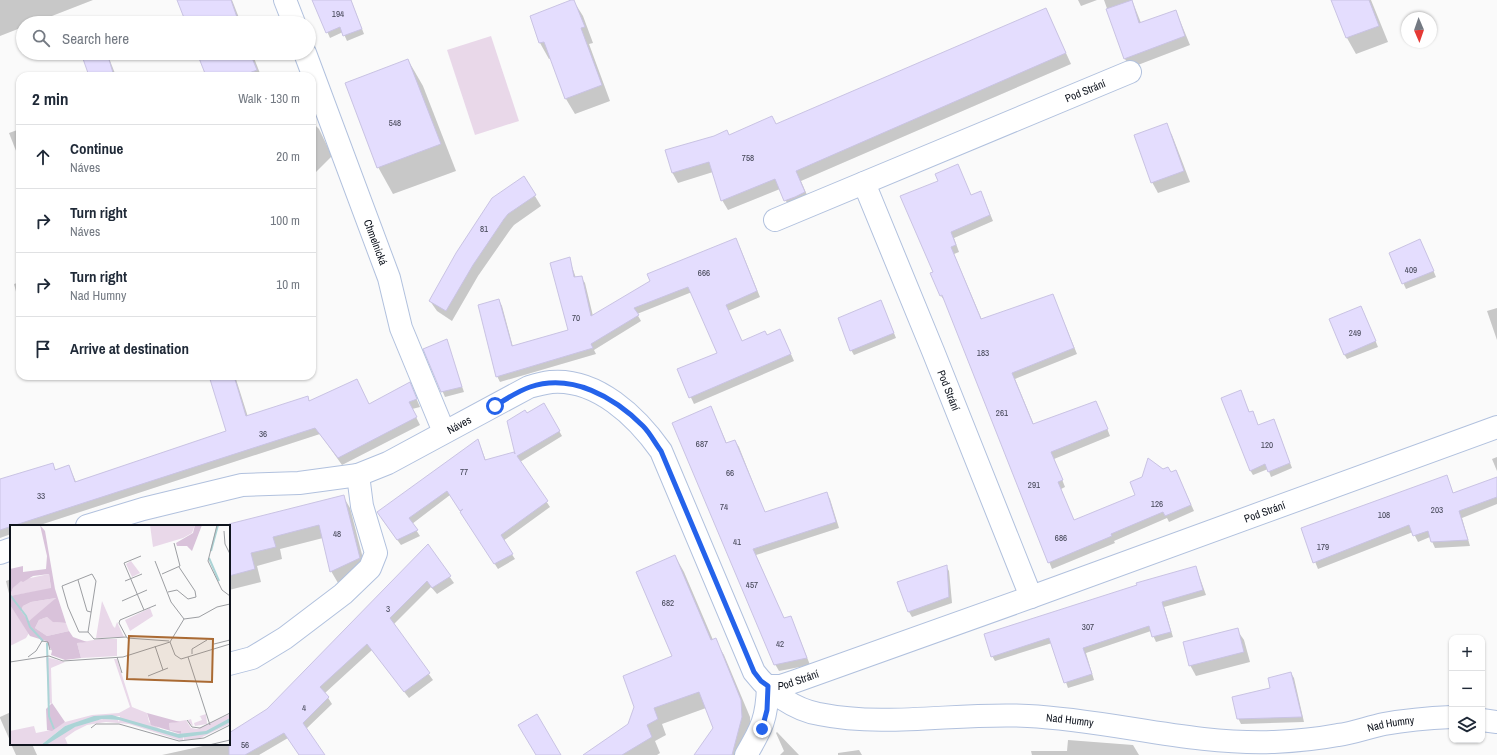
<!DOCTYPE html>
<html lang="en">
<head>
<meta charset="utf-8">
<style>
	body { margin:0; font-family:"Archivo Narrow",sans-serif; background:#f6f6f7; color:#1f2937 }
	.controls { position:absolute; right:12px; bottom:12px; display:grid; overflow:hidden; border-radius:8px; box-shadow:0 1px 3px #0004 }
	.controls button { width:36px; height:36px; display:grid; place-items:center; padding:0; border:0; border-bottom:1px solid #e0e1e3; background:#fff; color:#1f2937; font:20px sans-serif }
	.compass { position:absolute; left:1401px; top:12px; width:36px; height:36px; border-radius:50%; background:#fff; box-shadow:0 1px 3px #0004; rotate:178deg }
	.stop { position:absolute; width:12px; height:12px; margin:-9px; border:3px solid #2563eb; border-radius:50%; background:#fff }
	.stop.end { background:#2563eb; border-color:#fff; box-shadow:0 1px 4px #0008 }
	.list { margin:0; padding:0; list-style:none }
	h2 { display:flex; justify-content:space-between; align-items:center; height:52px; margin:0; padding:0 16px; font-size:17px }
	h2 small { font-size:13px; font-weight:400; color:#747a83 }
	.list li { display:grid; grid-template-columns:26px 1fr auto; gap:12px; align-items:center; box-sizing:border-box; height:64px; padding:0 16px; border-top:1px solid #e0e1e3 }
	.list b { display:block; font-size:15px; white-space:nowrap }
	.list p { margin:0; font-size:13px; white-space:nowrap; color:#747a83 }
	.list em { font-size:13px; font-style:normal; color:#747a83 }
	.icon { flex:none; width:22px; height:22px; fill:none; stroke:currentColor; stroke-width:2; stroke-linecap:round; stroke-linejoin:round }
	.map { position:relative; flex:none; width:1497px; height:755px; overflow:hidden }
	.search { position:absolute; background:#fff; box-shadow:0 1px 3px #0004; left:16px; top:16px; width:300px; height:44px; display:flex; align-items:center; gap:10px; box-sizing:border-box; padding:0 14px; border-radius:22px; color:#747a83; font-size:15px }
	.panel { position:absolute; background:#fff; box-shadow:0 1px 3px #0004; left:16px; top:72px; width:300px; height:308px; border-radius:12px }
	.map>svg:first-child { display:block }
	.green { fill:#e9d8e9 }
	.shadow { fill:#0003 }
	.building { fill:#e4ddfe; stroke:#c9c3e3 }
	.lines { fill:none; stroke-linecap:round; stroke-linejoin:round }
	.minor-casing { stroke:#b1c1de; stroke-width:24 }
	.minor { stroke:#fff; stroke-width:22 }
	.route { stroke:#2563eb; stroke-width:5 }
	.labels { text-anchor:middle; stroke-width:3.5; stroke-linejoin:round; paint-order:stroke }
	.number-label { font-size:9px; fill:#444656 }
	.street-label { font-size:11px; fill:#0f141e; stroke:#fafafa }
	.inset-river { fill:none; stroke:#abd4d6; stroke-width:2 }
	.inset-road { fill:none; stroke:#9c9ea2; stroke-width:1 }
	.view { fill:#aa6a33; fill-opacity:0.15; stroke:#aa6a33; stroke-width:2 }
	.inset-edge { fill:none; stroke:#0f141e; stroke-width:2 }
</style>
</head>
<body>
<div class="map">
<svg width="1497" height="755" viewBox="0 0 1497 755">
	<rect width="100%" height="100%" fill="#fafafa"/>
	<polygon class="green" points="491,36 519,121 475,135 447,50"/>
	<g class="shadow">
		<polygon points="0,0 93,0 34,23 23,23 23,27 0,36"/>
		<polygon points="185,0 232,0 241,23 187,23"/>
		<polygon points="320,0 351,0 364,34 347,41 343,32 330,38 314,2"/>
		<polygon points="573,0 583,16 593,43 589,44 610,101 575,114 566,99 551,58 549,59 540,43"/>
		<polygon points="1078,0 1097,0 1081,6"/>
		<polygon points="1104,0 1132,0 1141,23 1176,11 1190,45 1130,68 1125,59"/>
		<polygon points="1332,0 1371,0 1388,42 1356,54 1347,38"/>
		<polygon points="1046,9 1071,64 801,181 810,202 791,211 780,189 728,210 722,200 713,172 678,183 672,172 729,136 776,125"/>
		<polygon points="90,53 107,53 116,76 90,76"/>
		<polygon points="198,53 252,53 261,76 207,76"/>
		<polygon points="408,60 423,86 456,171 393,194 378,167"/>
		<polygon points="312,122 319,129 332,156 312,176"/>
		<polygon points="1166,125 1172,135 1190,182 1158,193 1152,182"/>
		<polygon points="20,129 20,161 9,133"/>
		<polygon points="524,178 541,206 514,225 510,230 478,276 452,321 437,311 430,301"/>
		<polygon points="971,196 984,199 993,221 954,238 959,252 954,254 982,320 1053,295 1077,354 1015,379 1034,425 1099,408 1110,436 1054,459 1065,487 1061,489 1074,521 1136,496 1163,470 1171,473 1176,471 1194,511 1169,522 1167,518 1114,541 1115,543 1052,569 945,301 941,296 947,294 934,272 901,197"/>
		<polygon points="739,245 760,297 728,311 742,342 767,336 783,336 794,361 694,404 678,370 718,353 692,292 637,314 641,321 594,350 596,354 500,382 497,376 499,300 502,306 513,347 570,331 569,258 576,278 581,277 585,283 593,316"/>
		<polygon points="1423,246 1436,277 1406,289 1390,253"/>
		<polygon points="20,282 20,307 14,284"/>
		<polygon points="883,306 896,338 854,355 851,350"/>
		<polygon points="1497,308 1497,340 1487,311"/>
		<polygon points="1364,313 1378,347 1347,359 1344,354"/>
		<polygon points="446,341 464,392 445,397 424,349"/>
		<polygon points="211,376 235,376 248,417 307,398 310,402 357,380 369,405 410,384 420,407 412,409 420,425 342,465 320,434 37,526 11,526 11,534 0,538 0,480 52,464 56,470 69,466 76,482 227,432"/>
		<polygon points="1243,397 1250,413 1258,426 1276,425 1292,468 1271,477 1268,469 1253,475 1250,470"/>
		<polygon points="544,405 562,436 520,462 550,507 503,541 515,559 498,569 450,495 412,524 420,536 401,545 381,518 478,440 486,461 517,459 508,422"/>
		<polygon points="711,407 727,444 735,441 739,447 765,513 826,493 830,499 839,528 756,555 784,619 794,624 810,665 779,671 775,664"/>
		<polygon points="1497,457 1497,471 1492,459"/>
		<polygon points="1446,476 1453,493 1497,478 1497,504 1462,518 1470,546 1435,548 1430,537 1418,542 1413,532 1318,569 1302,529"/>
		<polygon points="343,496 350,508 366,570 338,583 331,571 323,538 280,549 282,559 257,566 261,582 229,590 228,526"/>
		<polygon points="428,546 454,583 437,594 431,587 393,625 433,680 409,698 372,650 325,693 332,704 306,729 324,755 299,755 288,738 259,755 162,755 212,744 229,744 229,734 268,710"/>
		<polygon points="675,556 684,572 713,640 715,640 724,655 750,717 751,733 745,755 695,755 714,728 706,708 662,724 666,735 655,741 660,753 657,755 607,755 629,724 673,657"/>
		<polygon points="946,566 949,571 952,603 912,617 909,612"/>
		<polygon points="1196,567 1206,595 1164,607 1173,637 1156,642 1151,631 1086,653 1094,680 1068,688 1052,643 995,661 992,656"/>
		<polygon points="11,579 11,602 6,581"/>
		<polygon points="1237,630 1244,640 1250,662 1196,676 1190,665"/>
		<polygon points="1291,673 1294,678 1304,722 1241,724 1238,718"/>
		<polygon points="11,712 11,743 0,718 0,717"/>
		<polygon points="777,732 799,755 780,755 784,751 776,733"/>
		<polygon points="1068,740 1133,745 1139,755 1032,755 1031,751 1067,751"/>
		<polygon points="11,744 32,744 37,755 16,755"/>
		<polygon points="859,750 862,755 838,755 838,753"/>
	</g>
	<g class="building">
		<polygon points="177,0 231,0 239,23 186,23"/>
		<polygon points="312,0 351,0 362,29 343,36 340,27 326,33"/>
		<polygon points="571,0 574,0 585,27 581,28 602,85 565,99 544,42 539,43 530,16"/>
		<polygon points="1132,0 1139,23 1176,10 1185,36 1124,59 1106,9"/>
		<polygon points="1331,0 1369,0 1379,26 1346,38"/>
		<polygon points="1046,8 1066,53 796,171 805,192 795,197 784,201 775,179 721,201 709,162 672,173 665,150 714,136 727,130 729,135 772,116 776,124"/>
		<polygon points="81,53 107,53 114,76 89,76"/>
		<polygon points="197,53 250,53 257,70 241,76 206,76"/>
		<polygon points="408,59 441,144 377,168 345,83"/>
		<polygon points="1167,123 1184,171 1151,183 1134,135"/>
		<polygon points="958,164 971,195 981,191 990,215 951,232 956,245 951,247 981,319 1053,294 1074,348 1012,373 1033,424 1096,401 1108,429 1051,452 1063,480 1058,482 1074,520 1135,495 1130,482 1142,477 1148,458 1163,469 1168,467 1171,472 1176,470 1191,505 1165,516 1163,512 1111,534 1112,536 1048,563 942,295 940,296 930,273 933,272 900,196 938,181 935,174"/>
		<polygon points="524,176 536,195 508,214 504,219 473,265 446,311 429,301 456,253 492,198"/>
		<polygon points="736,238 757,291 726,305 742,341 765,331 767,335 780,329 791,354 689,398 677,369 717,353 688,287 634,308 639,315 591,344 593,348 496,377 478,305 499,299 512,346 568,330 550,263 570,257 574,277 582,276 591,316 650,281 647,274"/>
		<polygon points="1420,239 1434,271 1402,284 1389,253"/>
		<polygon points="881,300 894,333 850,351 838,318"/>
		<polygon points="1361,306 1376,341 1344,355 1329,319"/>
		<polygon points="447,339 462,387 441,392 423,349"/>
		<polygon points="209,376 234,376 246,416 308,396 309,401 357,379 369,404 410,382 417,399 409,402 417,417 338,458 315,428 0,530 0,479 53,463 55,470 69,465 75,482 226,431"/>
		<polygon points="1241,390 1249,412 1253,411 1258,425 1274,419 1290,463 1268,472 1265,464 1250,471 1221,398"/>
		<polygon points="544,403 560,431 517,456 548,501 501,535 513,554 494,564 460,512 463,509 460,511 447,491 409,518 418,530 397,540 377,512 478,439 485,460 514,452 515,454 507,421 525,410 527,413"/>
		<polygon points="711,406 726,443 735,440 765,512 827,492 836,522 753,549 784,618 791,616 807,658 774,665 672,423"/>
		<polygon points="1447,475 1453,493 1497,477 1497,497 1459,511 1468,540 1431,542 1428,531 1413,536 1409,525 1313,563 1301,528"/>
		<polygon points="344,495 360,558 330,572 319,525 273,537 276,547 251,553 255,569 229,576 229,524"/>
		<polygon points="428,544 451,576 432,588 427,581 390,618 430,673 404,692 367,644 320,687 329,697 303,723 325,755 299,755 284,733 245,755 229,755 229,733 267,709"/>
		<polygon points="675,555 711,640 716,638 741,700 742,717 732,755 694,755 713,728 699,692 654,708 658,719 647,725 652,737 622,755 583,755 628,724 634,707 623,676 672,656 636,572"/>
		<polygon points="947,565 949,597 908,612 897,582"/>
		<polygon points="1196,566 1203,590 1162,602 1171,632 1152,637 1149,626 1083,648 1092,674 1064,683 1049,638 991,657 984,634 1137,585 1136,583"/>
		<polygon points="1238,628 1244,652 1189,666 1183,642"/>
		<polygon points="1291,672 1302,717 1237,719 1232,697 1270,688 1268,678"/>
		<polygon points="537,714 561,755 536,755 518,725"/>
	</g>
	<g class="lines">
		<defs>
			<g id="minor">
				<polyline points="285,0 294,23"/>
				<path id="s1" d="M305 53 389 278 401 328 444 432"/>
				<path id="s2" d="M864 183 933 351 1031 597"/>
				<path id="s3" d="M775 220 1130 72"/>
				<path id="s4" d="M87 526 143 509 242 485 299 483 358 475 388 463 529 387C536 385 544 383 551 382 597 378 637 417 661 451L754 672C769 692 795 710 819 714 888 728 958 712 1028 716 1111 720 1190 745 1274 742 1296 741 1317 739 1338 735 1354 733 1369 727 1384 724 1406 720 1429 718 1452 717"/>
				<polyline points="0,553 11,549"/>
				<polyline points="229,664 252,658 285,638 343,594 370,568 376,553 362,506 358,475"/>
				<path id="s5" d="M768 686H781L796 681 1031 597 1497 427"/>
				<polyline points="1482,720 1497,722"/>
				<path d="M746 755C762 728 767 718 768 686"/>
			</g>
		</defs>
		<use href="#minor" class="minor-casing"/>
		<use href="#minor" class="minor"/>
	</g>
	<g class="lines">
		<path class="route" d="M495 406C506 399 518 391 530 387 572 373 614 397 643 426 650 433 655 443 661 451L754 672 761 681 768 686 767 710 762 729"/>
	</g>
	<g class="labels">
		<g class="number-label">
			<text x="338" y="17">194</text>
			<text x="395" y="126">548</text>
			<text x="748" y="161">758</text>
			<text x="484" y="232">81</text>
			<text x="1411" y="273">409</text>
			<text x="704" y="276">666</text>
			<text x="576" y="321">70</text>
			<text x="1355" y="336">249</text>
			<text x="983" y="356">183</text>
			<text x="1002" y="416">261</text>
			<text x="263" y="437">36</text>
			<text x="702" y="447">687</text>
			<text x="1267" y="448">120</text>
			<text x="464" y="475">77</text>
			<text x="730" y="476">66</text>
			<text x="1034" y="488">291</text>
			<text x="41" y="499">33</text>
			<text x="1157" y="507">126</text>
			<text x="724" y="510">74</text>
			<text x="1437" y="513">203</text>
			<text x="1384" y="518">108</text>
			<text x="337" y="537">48</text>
			<text x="1061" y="541">686</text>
			<text x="737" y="545">41</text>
			<text x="1323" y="550">179</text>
			<text x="752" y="588">457</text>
			<text x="668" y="606">682</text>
			<text x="388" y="612">3</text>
			<text x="1088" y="630">307</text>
			<text x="780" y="647">42</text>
			<text x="304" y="711">4</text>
			<text x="245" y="748">56</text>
		</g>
		<g class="street-label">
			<text dy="4" stroke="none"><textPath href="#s3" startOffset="336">Pod Strání</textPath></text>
			<text dy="4" stroke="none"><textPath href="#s1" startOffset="202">Chmelnická</textPath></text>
			<text dy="4" stroke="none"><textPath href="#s2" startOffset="224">Pod Strání</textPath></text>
			<text dy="4" stroke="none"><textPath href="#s4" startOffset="390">Náves</textPath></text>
			<text dy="4" stroke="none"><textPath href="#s5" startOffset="527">Pod Strání</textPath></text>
			<text dy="4" stroke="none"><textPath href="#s5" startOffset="31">Pod Strání</textPath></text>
			<text dy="4" stroke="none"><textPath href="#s4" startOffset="1198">Nad Humny</textPath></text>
			<text dy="4" stroke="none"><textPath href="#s4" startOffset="1522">Nad Humny</textPath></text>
		</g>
	</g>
	<g transform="translate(10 525)">
		<rect width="220" height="220" fill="#fafafa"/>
		<path d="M140 0H185L182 8 173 13 143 22ZM121 36 130 48 122 52 116 39ZM39 49 41 64 0 71 3 63 11 55ZM46 73 37 83 19 96 11 86 13 81 21 77ZM92 76 103 101 105 103 107 97 114 112 86 113ZM0 80 19 108 16 113 0 121ZM140 83 143 91 120 106 115 95ZM37 92 44 97 56 98 59 106 37 111 25 103 29 95ZM89 114H107V131L71 133 67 118ZM36 132 55 137 41 143 42 178 39 179ZM104 134H107L122 182 137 188 139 197 152 205 171 209V206L160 205 159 198 176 195 181 203 187 204 220 189V199L190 213 174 215 173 208V215H169L119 199 96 197 77 200 65 206 55 213 58 220H36L52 207 77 197 93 194 108 195 109 197 110 191H93L55 201 31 220H0V206L24 201 26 208 41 205 55 197 82 190 109 188 120 182ZM196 189 197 199 185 201 184 198 192 195 190 191 181 194 183 201 179 198 178 195Z" fill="#e9d8e9"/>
		<path d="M30 0 35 6 45 64 56 98 43 97 37 92 29 95 25 103 37 111 59 106 63 112 77 117 67 118 71 133 55 135 41 130 42 126 36 116 20 111 0 80V44L13 41V47L36 44 37 31ZM39 49 41 63 0 71 3 63 11 56 13 57 23 51ZM46 73 19 96 11 86 13 81 21 77ZM185 0H192L182 26 177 21H167L166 18 183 8ZM42 178 55 197 42 206 37 205 36 184ZM137 188 170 197 159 198 160 205 171 206V209L141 200Z" fill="#d9c2da" fill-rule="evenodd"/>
		<path d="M102 190 168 209 196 206 220 193V197L197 209 169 213 109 195 92 194 65 202 36 220H31L55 201 84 191Z" fill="#abd4d6"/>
		<path class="inset-river" d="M201 26 208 0M199 33 209 56M0 70 16 91 20 102 33 116M37 118 39 191 44 204"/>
		<path class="inset-road" d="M207 0 198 36 212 65 220 71M214 6 215 19 220 29M131 31 114 38 134 85M145 36 161 77 174 94M82 49 86 56 78 107H69L58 82 52 61ZM152 49 170 41 164 18M68 55 77 86 81 87M115 56 132 49M158 67 167 65 178 74 186 72 185 66 169 42M112 76 137 65M146 80 110 95 109 98 117 113 159 116M78 107 84 114 116 112M160 117 174 94 189 92 207 82 220 79M160 117 165 130 171 134 220 119M204 119 220 115M145 121 153 145M182 129V124L197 115M18 132 26 126 32 116 38 117 40 125M107 132 112 148M178 132 200 200M0 137 39 131 53 136 113 132 160 117M138 151 158 143M177 195 182 202 190 203 220 188M81 203 86 199H109L169 216 194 213 220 200M199 220 220 215"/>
		<path class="view" d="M119 111 203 114 202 157 117 154Z"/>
		<rect width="220" height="220" class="inset-edge"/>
	</g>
</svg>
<div class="controls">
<button>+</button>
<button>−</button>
<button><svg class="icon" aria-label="layers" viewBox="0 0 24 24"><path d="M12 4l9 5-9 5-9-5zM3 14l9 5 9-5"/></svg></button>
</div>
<svg class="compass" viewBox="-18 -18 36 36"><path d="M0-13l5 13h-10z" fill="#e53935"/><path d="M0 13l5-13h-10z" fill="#747a83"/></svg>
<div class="stop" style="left:495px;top:406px"></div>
<div class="stop end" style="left:762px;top:729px"></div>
<div class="search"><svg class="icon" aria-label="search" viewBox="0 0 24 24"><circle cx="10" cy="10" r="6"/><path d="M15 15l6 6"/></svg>Search here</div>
<section class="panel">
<h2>2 min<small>Walk · 130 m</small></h2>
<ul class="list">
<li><svg class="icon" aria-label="ahead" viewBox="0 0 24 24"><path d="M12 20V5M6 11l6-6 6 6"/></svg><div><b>Continue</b><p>Náves</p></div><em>20 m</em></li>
<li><svg class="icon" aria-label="right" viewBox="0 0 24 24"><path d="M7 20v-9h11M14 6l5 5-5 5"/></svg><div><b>Turn right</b><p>Náves</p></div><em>100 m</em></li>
<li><svg class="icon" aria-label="right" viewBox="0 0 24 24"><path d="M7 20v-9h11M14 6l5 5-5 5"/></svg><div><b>Turn right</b><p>Nad Humny</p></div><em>10 m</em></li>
<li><svg class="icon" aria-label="arrive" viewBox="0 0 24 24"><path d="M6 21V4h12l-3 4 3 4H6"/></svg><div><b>Arrive at destination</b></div></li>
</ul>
</section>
</div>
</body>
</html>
